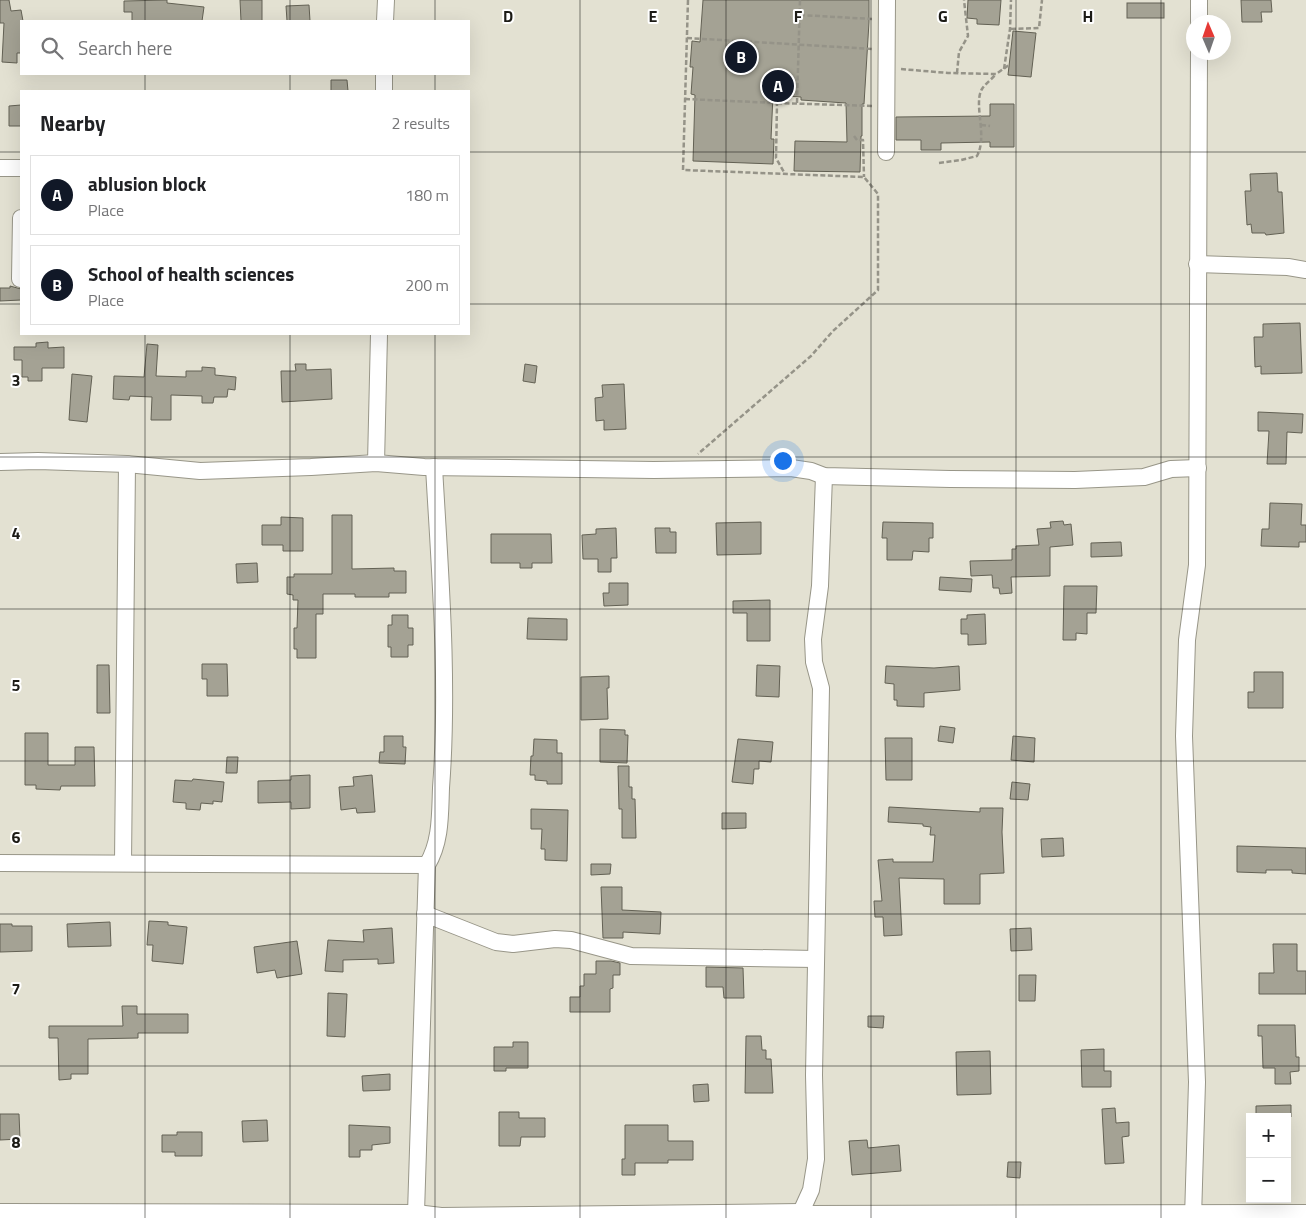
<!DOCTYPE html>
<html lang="en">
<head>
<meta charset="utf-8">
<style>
	body { margin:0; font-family:"Titillium Web",sans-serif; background:#f2f2f2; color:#202124 }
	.controls { position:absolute; right:15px; bottom:15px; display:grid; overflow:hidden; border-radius:0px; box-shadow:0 5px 20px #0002 }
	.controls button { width:45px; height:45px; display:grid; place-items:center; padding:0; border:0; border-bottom:1px solid #e0e0e0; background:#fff; color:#202124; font:25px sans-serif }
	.compass { position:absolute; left:1186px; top:15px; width:45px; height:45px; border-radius:50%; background:#fff; box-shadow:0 5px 20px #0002; rotate:358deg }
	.you { position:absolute; left:782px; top:460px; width:18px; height:18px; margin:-12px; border:4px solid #fff; border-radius:50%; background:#1a73e8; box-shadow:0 0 0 8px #1a73e833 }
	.badge { display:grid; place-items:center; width:32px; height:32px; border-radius:50%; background:#111827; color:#fff; font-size:16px; font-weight:700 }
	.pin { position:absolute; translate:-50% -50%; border:2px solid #fff; box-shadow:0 1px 5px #0006 }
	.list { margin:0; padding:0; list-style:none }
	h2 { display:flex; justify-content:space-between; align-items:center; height:65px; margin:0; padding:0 20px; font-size:21px }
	h2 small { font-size:16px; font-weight:400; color:#757577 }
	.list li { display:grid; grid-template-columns:32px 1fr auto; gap:15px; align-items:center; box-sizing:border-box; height:80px; margin:0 10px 10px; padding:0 10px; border:1px solid #e0e0e0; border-radius:0px }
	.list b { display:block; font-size:19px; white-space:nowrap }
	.list p { margin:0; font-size:16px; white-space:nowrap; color:#757577 }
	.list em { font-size:16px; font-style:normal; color:#757577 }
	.icon { flex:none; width:28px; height:28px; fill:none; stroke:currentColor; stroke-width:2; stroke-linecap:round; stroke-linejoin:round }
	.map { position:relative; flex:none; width:1306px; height:1218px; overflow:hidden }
	.search { position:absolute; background:#fff; box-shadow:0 5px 20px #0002; left:20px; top:20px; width:450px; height:55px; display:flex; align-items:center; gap:12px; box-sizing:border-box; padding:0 18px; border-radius:0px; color:#757577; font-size:19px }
	.panel { position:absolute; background:#fff; box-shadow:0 5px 20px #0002; left:20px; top:90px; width:450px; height:245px; border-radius:0px }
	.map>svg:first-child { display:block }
	.building { fill:#a4a294; stroke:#636154 }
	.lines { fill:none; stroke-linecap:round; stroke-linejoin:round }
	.minor-casing { stroke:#989688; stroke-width:18 }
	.path { stroke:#959388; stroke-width:2.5; stroke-dasharray:5 2.5; stroke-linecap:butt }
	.minor { stroke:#fff; stroke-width:16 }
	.grid { fill:none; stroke:#1c1b16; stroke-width:1; stroke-opacity:0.55 }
	.grid-label { font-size:16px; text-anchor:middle; font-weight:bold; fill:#1c1b16; stroke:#fff; stroke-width:4; stroke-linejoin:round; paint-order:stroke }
</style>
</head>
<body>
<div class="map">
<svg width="1306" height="1218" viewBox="0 0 1306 1218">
	<rect width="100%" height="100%" fill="#e3e1d2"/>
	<g class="building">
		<polygon points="0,0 9,0 11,11 21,10 23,21 21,21 21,53 17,53 17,63 2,62 4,23 0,23"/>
		<polygon points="167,0 167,3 204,7 202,21 132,21 132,12 124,12 124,1"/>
		<polygon points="240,0 262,0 262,21 241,21"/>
		<polygon points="703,0 869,0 869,22 864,104 862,104 862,136 861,136 860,172 794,171 795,141 847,142 846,103 801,100 801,97 773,95 771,139 774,139 773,164 693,161 695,95 691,94 693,67 690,67 692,41 700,42"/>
		<polygon points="968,0 1001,0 999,25 977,24 977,19 967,18"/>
		<polygon points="1241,0 1271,0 1272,12 1261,12 1262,22 1242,22"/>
		<rect x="1127" y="3" width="37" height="15"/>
		<polygon points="309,5 310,21 287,21 286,6"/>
		<polygon points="1013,31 1036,33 1031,77 1008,75"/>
		<polygon points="331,80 347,80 348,91 331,91"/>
		<polygon points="990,104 1014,104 1014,147 990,147 990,142 941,143 941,150 921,150 921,140 896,140 896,117 990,116"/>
		<polygon points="21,105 21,126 9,126 9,106"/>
		<polygon points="1277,173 1278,192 1282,192 1284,233 1266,235 1265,233 1252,233 1251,224 1247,225 1245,191 1251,191 1250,174"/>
		<polygon points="10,286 21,289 21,300 0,301 0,288 10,288"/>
		<polygon points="1300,323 1302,373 1261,374 1261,366 1255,367 1254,337 1263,337 1263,324"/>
		<polygon points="48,342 48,348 64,347 64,368 42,368 42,381 28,381 28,377 22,377 22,360 14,360 14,347 36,347 36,343"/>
		<polygon points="147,344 158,345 156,376 186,377 186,371 202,371 202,367 215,368 215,375 236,377 235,390 228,389 227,397 214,397 213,403 202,403 202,396 171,395 171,420 151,420 152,397 130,396 129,400 113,399 114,376 144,377"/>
		<polygon points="295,364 306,364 306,370 331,369 332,399 282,402 281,371 296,371"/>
		<polygon points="525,364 537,366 535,383 523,381"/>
		<polygon points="72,374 92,376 87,422 69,420"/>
		<polygon points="624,384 626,429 604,430 604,420 596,421 595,398 603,397 602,385"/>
		<polygon points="1258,412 1303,414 1302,433 1287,432 1286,464 1267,464 1269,431 1258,431"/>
		<polygon points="1270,503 1302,504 1301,525 1306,525 1306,542 1299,542 1299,547 1261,546 1262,529 1269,529"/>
		<polygon points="332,515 352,515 352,569 394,568 394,571 406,571 406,593 389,593 389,597 355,597 355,594 323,594 323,614 316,614 316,658 297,658 297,649 294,649 294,628 297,628 298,600 293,600 293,595 287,594 287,577 294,577 294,574 332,574"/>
		<polygon points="281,517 303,518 303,551 283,551 283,545 262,545 262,525 281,525"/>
		<polygon points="1063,521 1064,525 1071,524 1073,545 1050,547 1050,576 1011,577 1012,593 1000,594 999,588 993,588 992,575 971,576 970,561 1012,560 1012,549 1016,549 1016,546 1039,545 1037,529 1051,528 1050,522"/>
		<polygon points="761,522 761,554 717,555 716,523"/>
		<polygon points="883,522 933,523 933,538 929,538 929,552 913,551 912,560 887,560 887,538 882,538"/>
		<polygon points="616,528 617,558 611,558 611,572 598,572 598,559 583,559 582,535 596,534 596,529"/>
		<polygon points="655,528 670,528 670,532 676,532 676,553 656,553"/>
		<polygon points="491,534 551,534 552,563 532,563 532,568 520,568 520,563 491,563"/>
		<polygon points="1121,542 1122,556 1091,557 1091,543"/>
		<polygon points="257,563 258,582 237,583 236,564"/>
		<polygon points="940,577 972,579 971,592 939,590"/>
		<polygon points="609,583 628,583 628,605 604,606 603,593 609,593"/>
		<polygon points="1064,586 1097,586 1096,613 1087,613 1087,634 1076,633 1076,640 1063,640"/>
		<polygon points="770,600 770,641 747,641 747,613 733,613 733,601"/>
		<polygon points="985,614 986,644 968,645 968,634 961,634 961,619 967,619 967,615"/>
		<polygon points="392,615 408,615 408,628 413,628 413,645 408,645 408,657 391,657 391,647 388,647 388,625 392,625"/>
		<polygon points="528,618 567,619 567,640 527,639"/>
		<polygon points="202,664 227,664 228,696 207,696 207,679 202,679"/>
		<polygon points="97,665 109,665 110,713 97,713"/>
		<polygon points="757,665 780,666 779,697 756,696"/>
		<polygon points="886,666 934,668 959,666 960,690 924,693 924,707 897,706 897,700 894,700 894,684 885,683"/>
		<polygon points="1254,672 1283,672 1283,708 1248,708 1248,692 1254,692"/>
		<polygon points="609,676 609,688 607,688 608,719 581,720 581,677"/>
		<polygon points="940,726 955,728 953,743 938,741"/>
		<polygon points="600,729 625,730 625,735 628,735 627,763 600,762"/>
		<polygon points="25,733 48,733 48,765 75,765 75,747 94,747 95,786 61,786 60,790 36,789 36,785 25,785"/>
		<polygon points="384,736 403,736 403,747 406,747 405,764 379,763 380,752 384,752"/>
		<polygon points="1013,736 1035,738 1034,762 1011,760"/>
		<polygon points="885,738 912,738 912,780 886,780"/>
		<polygon points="534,739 557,740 557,753 562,753 562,784 547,784 547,781 535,780 535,775 530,775 531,756 533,756"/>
		<polygon points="738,739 773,742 771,762 759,761 759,769 754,769 753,784 732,782"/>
		<polygon points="227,757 238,757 237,773 226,773"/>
		<polygon points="618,766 629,766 629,787 632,787 632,799 635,799 636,838 622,838 622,809 619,809"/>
		<polygon points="310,775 310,808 291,809 291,802 258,803 258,781 291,780 291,776"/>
		<polygon points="372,775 375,812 357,813 356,808 341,810 339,787 354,786 353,777"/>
		<polygon points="193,779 224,782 222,802 213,801 213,804 201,803 200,810 186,809 186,803 173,802 175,780 192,781"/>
		<polygon points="1012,782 1030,784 1028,800 1010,799"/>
		<polygon points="889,807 980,812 980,808 1003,808 1002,832 1004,873 980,874 980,904 944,904 944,879 899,878 902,935 884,936 883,917 875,917 874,901 882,901 878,860 893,859 893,862 933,862 935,835 930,835 931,827 923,826 923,824 888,822"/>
		<polygon points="531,809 568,810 567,861 545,860 545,849 541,849 542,829 531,829"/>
		<polygon points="722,813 746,813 746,828 722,829"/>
		<polygon points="1063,838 1064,856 1042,857 1041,839"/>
		<polygon points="1237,846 1306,848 1306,874 1292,873 1292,870 1266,870 1266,873 1237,872"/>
		<polygon points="591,864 611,864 610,874 591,875"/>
		<polygon points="601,887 622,887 622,910 661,912 660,934 623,932 623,938 603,938"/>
		<polygon points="149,921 168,922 168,925 187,927 183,964 152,961 153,945 147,945"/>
		<polygon points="110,922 111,946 68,947 67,924"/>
		<polygon points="0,924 12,924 12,926 32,926 32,951 0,952"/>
		<polygon points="392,928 394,963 378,964 378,959 343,960 343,972 325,971 328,940 364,942 363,930"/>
		<polygon points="1031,928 1032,950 1011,951 1010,929"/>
		<polygon points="297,941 302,974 277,978 275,970 257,973 254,947"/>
		<polygon points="1273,944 1297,944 1297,971 1306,971 1306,994 1259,994 1259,973 1274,973"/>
		<polygon points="596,961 611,961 620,963 620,975 613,975 613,988 610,989 610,1012 570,1012 570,997 580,997 580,986 584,986 584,974 596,974"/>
		<polygon points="706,967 743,968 744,998 724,998 723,987 706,987"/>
		<polygon points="1019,975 1036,975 1035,1001 1019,1001"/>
		<polygon points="328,993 347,994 345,1037 327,1036"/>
		<polygon points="122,1006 137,1006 137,1014 188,1014 188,1033 138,1033 138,1038 88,1039 88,1074 71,1074 71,1079 59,1080 58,1038 49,1038 49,1026 123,1026"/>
		<polygon points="868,1016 884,1016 883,1028 868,1027"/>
		<polygon points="1258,1025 1295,1025 1296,1057 1299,1057 1299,1071 1290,1072 1291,1084 1275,1084 1275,1068 1263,1068 1262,1036 1258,1036"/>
		<polygon points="746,1036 761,1036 762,1050 766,1050 766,1059 771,1059 773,1093 745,1093"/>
		<polygon points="513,1042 528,1042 528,1068 506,1068 506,1071 494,1071 494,1047 513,1047"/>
		<polygon points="1104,1049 1104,1071 1111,1071 1111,1087 1082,1087 1081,1050"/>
		<polygon points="990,1051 991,1094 957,1095 956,1052"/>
		<polygon points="390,1074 390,1090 363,1091 362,1076"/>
		<polygon points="708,1084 709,1101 694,1102 693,1085"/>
		<polygon points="1291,1105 1291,1117 1256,1117 1256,1106"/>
		<polygon points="1115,1108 1116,1123 1129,1122 1129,1136 1122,1137 1124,1163 1105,1164 1102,1109"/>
		<polygon points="499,1112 519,1112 519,1118 545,1118 545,1137 521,1137 520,1146 499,1146"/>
		<polygon points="0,1114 19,1114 20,1139 0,1140"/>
		<polygon points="267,1120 268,1141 243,1142 242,1121"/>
		<polygon points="349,1125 390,1127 390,1143 372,1145 372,1150 360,1150 360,1157 349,1157"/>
		<polygon points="625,1125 668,1125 668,1141 693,1141 693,1160 668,1160 668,1163 635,1163 635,1175 622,1175 622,1159 625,1159"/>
		<polygon points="177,1132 202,1132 202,1156 175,1156 175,1152 162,1152 162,1135 177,1135"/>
		<polygon points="867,1140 868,1148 899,1145 901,1171 852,1175 849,1141"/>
		<polygon points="1008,1162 1021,1162 1020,1178 1007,1177"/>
	</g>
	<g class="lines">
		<defs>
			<g id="minor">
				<polyline points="385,21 386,0"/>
				<polyline points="1199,22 1199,0"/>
				<polyline points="384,91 384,74"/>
				<polyline points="886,146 886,152 887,0"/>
				<polyline points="0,168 21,168"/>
				<polyline points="1197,264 1288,267 1306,270"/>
				<polyline points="20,279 21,218"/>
				<polyline points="0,462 38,461 127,464 200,471 311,467 376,463 424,467 654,470 791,468 811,471 824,476 950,479 1075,480 1144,477 1171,469 1198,468"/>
				<polyline points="376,463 379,334"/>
				<polyline points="0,863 427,865 416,1213"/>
				<polyline points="123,863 127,464"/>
				<path d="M427 865C441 842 440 815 441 788 449 681 440 573 434 467"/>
				<polyline points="425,914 496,942 513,944 555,939 571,940 631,956 816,959"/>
				<polyline points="0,1212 416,1213 441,1216 801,1212 808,1214 1306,1213"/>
				<polyline points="801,1212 811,1190 816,1159 814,1075 821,688 814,662 813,639 820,586 824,476"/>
				<polyline points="1193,1218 1197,1082 1184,736 1187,640 1197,565 1199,52"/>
			</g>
		</defs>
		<use href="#minor" class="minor-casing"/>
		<g class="path">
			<polyline points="688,0 683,170 864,177 878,194 878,290 833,331 811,356 698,454"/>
			<polyline points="800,15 872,19"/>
			<polyline points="1011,29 1039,28 1042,0"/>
			<polyline points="687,38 873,49"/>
			<polyline points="901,69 948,73 996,74 1009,65"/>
			<polyline points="1004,69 1010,29 1011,0"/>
			<polyline points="957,73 959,52 968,36 964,0"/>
			<polyline points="685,99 777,103 776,158 785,174"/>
			<polyline points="777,103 873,106"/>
			<polyline points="797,103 800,0"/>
			<polyline points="981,125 990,126"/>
			<polyline points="854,136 857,140 863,140 864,177"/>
			<path d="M939 163 961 160 977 156C988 136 973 104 982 89 985 84 992 79 996 74"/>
		</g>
		<use href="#minor" class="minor"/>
	</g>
	<path class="grid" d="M145 0V21M290 0V21M435 0V21M580 0V1218M726 0V1218M871 0V1218M1016 0V1218M1161 0V1218M145 74V91M290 74V91M435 74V91M0 152H21M469 152H1306M0 304H21M469 304H1306M145 334V1218M290 334V1218M435 334V1218M0 457H1306M0 609H1306M0 761H1306M0 914H1306M0 1066H1306"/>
	<g class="grid-label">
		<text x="508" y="22">D</text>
		<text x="653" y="22">E</text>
		<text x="798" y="22">F</text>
		<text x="943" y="22">G</text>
		<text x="1088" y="22">H</text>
		<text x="16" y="386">3</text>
		<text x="16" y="539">4</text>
		<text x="16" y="691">5</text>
		<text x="16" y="843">6</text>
		<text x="16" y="995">7</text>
		<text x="16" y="1148">8</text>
	</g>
</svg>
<div class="controls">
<button>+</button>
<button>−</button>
</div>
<svg class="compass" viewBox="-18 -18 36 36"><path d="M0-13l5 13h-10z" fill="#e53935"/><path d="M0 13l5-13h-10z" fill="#757577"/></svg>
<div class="you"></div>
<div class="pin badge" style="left:778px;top:86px">A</div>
<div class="pin badge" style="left:741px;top:57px">B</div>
<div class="search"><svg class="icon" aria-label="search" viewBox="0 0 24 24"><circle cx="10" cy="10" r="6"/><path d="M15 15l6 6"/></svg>Search here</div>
<section class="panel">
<h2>Nearby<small>2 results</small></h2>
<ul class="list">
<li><span class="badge">A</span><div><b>ablusion block</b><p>Place</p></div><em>180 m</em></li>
<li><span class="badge">B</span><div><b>School of health sciences</b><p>Place</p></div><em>200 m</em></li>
</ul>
</section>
</div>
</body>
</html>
